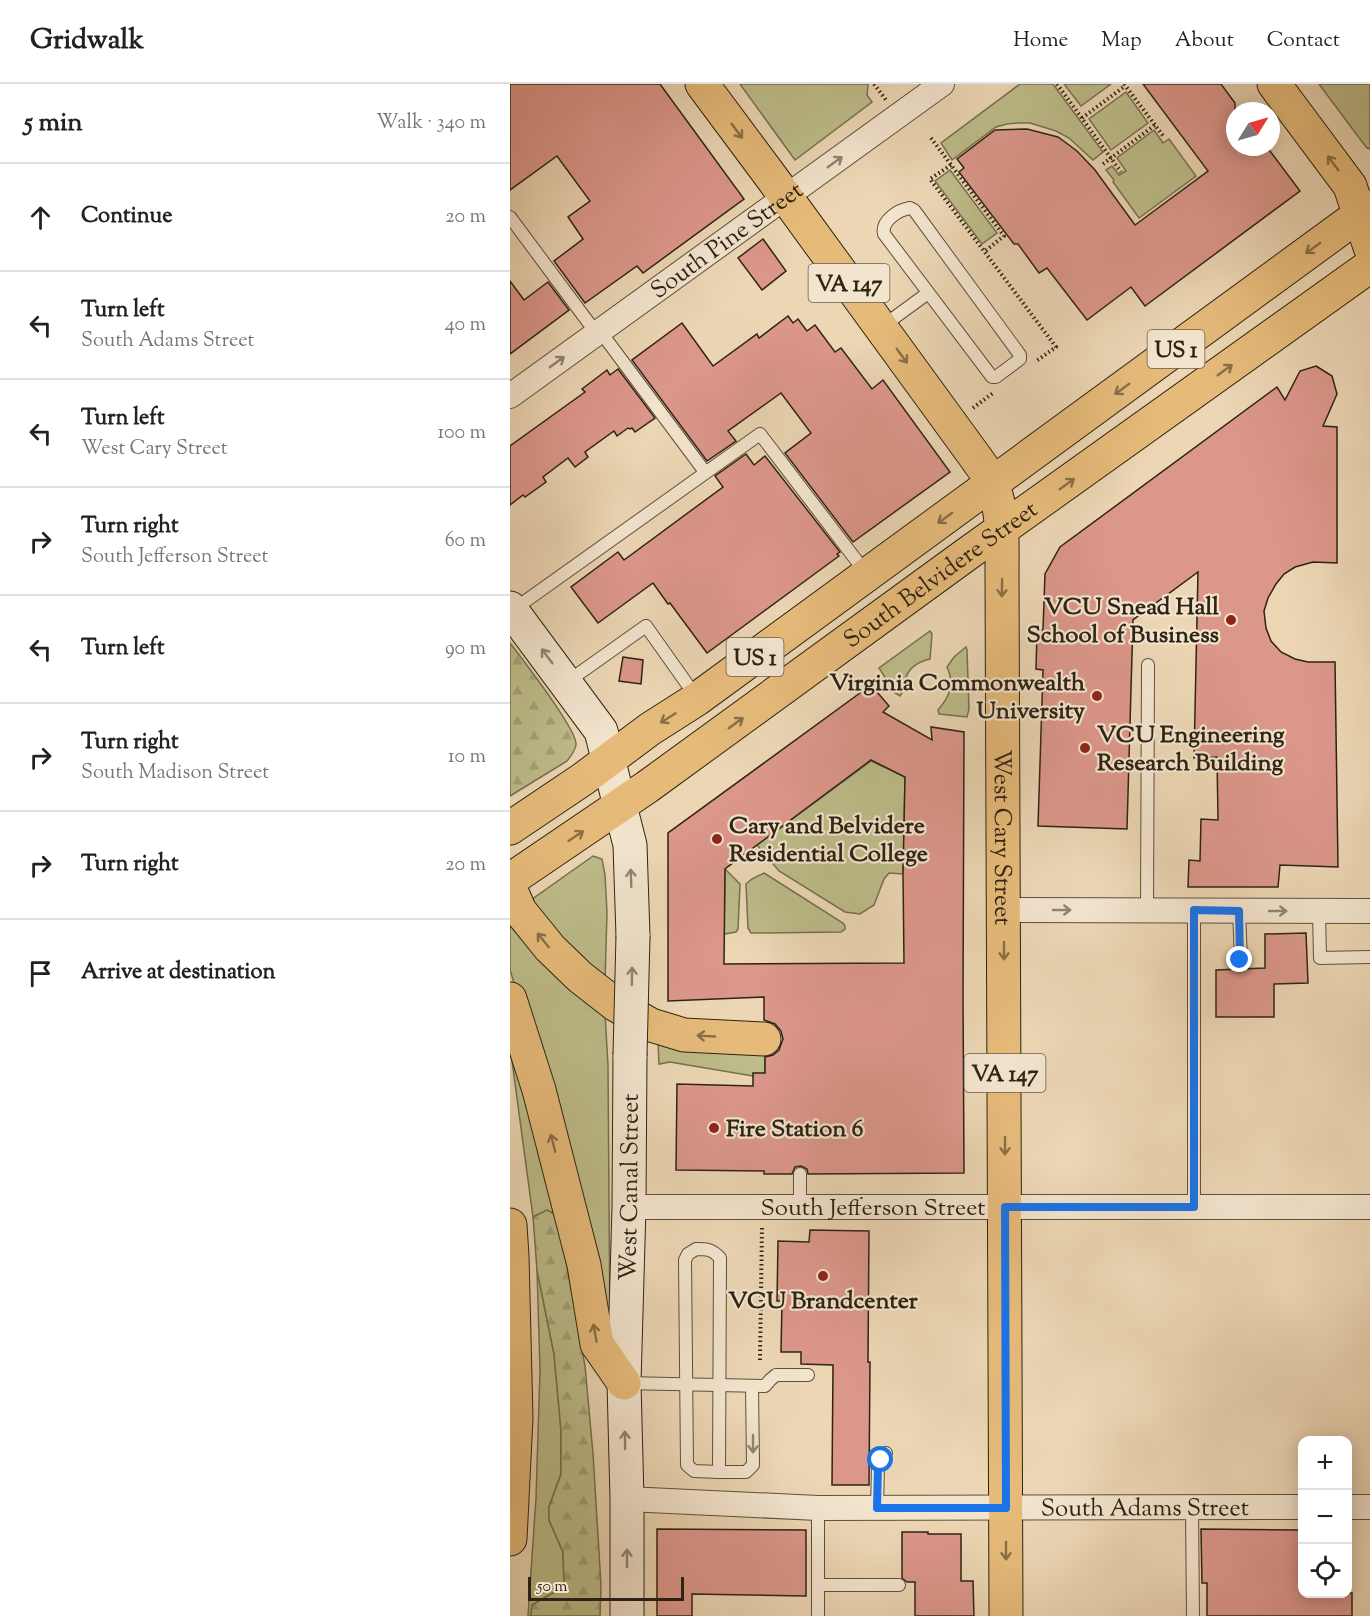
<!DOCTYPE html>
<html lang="en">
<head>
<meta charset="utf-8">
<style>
	body { margin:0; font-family:"Sorts Mill Goudy",serif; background:#f2f2f2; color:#222 }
	.controls { position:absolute; right:18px; bottom:18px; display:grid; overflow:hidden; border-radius:12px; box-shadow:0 3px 15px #0003 }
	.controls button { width:54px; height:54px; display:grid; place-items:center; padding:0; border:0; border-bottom:2px solid #e0e0e0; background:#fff; color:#222; font:30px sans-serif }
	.compass { position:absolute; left:716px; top:18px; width:54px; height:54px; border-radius:50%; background:#fff; box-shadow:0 3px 15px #0003; rotate:53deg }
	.scale { position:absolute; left:18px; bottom:15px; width:156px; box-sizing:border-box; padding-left:6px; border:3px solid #2e2314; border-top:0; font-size:16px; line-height:21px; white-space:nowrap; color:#2e2314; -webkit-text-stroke:4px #f3e4ce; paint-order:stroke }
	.stop { position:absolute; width:18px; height:18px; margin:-14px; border:4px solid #1a73e8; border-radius:50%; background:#fff }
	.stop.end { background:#1a73e8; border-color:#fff; box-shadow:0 2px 6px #0008 }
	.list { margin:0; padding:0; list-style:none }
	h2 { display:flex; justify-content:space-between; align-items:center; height:78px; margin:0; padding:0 24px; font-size:26px }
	h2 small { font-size:20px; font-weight:400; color:#767676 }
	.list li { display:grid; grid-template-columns:39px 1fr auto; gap:18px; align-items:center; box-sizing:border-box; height:108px; padding:0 24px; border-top:2px solid #e0e0e0 }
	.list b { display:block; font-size:22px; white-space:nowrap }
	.list p { margin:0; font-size:20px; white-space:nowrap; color:#767676 }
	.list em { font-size:20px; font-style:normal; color:#767676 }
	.icon { flex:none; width:33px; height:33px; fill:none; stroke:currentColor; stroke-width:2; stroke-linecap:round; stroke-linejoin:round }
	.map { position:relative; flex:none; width:860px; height:1532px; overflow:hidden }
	header { display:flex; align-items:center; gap:36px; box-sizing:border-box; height:84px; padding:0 30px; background:#fff; border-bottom:2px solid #e0e0e0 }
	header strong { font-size:28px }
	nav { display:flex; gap:33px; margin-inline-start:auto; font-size:21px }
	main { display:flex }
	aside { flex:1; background:#fff }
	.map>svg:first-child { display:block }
	.green { fill:#bdbc8a; stroke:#76704f; stroke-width:1.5 }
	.forest { fill:url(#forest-firs); stroke:#76704f; stroke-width:1.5 }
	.building { fill:#dc978b; stroke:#2e2314; stroke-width:1.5; fill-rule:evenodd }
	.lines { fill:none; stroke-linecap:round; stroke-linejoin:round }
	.service-casing { stroke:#5e503c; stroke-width:14 }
	.minor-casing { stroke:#5e503c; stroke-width:26 }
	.secondary-casing { stroke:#2e2314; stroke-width:35 }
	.primary-casing { stroke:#2e2314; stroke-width:35 }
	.motorway-casing { stroke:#2e2314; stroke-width:35 }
	.path { stroke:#2e2314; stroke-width:4; stroke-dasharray:1.5 3; stroke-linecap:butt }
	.service { stroke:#f3e4ce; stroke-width:12 }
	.minor { stroke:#f3e4ce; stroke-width:24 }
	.secondary { stroke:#f3e4ce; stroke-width:33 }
	.primary { stroke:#e6bb7a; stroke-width:33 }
	.motorway { stroke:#e6bb7a; stroke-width:33 }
	.secondary-bridge-casing { stroke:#2e2314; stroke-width:35; stroke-linecap:butt }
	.secondary-bridge { stroke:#f3e4ce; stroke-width:33 }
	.oneway { stroke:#8a6f47 }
	.oneway2 { stroke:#908471 }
	.route { stroke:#1a73e8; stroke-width:8 }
	.poi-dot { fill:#8f2418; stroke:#f3e4ce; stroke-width:2 }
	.labels { text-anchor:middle; stroke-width:4.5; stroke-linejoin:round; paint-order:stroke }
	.shield { fill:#f3e4ce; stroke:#695d4c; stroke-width:1.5 }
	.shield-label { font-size:22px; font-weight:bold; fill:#2e2314 }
	.street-label { font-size:24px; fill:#2e2314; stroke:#f3e4ce }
	.poi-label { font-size:24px; font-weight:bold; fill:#2e2314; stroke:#f3e4ce; text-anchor:start }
</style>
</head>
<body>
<header>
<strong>Gridwalk</strong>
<nav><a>Home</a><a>Map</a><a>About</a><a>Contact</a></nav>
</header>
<main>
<aside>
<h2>5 min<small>Walk · 340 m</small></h2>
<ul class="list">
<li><svg class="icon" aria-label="ahead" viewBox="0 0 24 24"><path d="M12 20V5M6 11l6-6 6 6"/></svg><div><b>Continue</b></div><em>20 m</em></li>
<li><svg class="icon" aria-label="left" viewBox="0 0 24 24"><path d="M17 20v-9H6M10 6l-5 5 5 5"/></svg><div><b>Turn left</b><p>South Adams Street</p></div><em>40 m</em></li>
<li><svg class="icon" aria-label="left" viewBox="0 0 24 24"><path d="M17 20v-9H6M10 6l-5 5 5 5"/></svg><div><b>Turn left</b><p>West Cary Street</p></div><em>100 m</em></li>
<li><svg class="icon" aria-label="right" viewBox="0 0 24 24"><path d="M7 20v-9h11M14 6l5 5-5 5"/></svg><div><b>Turn right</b><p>South Jefferson Street</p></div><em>60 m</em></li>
<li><svg class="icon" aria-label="left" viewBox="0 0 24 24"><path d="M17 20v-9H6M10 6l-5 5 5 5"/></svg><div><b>Turn left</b></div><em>90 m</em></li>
<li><svg class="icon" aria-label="right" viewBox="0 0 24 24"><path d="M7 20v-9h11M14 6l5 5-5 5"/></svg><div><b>Turn right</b><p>South Madison Street</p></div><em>10 m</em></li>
<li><svg class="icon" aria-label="right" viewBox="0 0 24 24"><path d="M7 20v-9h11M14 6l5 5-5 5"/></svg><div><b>Turn right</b></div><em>20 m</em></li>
<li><svg class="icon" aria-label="arrive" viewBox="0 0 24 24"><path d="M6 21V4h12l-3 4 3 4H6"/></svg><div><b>Arrive at destination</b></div></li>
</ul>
</aside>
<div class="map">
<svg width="860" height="1532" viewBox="0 0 860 1532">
	<defs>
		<pattern id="forest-firs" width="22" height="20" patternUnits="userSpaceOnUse" patternTransform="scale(1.5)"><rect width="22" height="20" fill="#bdbc8a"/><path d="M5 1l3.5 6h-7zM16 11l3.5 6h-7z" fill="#a3a176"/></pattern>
	</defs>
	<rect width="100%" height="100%" fill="#ecd6b4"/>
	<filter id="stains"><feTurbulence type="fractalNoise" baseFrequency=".00333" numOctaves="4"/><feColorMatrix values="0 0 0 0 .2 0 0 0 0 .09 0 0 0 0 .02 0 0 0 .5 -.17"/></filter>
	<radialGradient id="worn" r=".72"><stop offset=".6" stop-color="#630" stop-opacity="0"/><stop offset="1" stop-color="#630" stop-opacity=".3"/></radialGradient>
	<g class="green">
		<polygon points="230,0 358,0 357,11 362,18 285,76"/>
		<polygon points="510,0 543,0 593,68 583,76 559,54 546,47 520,39 507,39 497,40 486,43 442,76 431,59"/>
		<polygon points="554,0 601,0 571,22"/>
		<polygon points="809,0 860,0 860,65 857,64 850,55"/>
		<polygon points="616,8 638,39 601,66 579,35"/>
		<polygon points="644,46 653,59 659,55 686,92 629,134 603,98 604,96 596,86 602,82 609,91 616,87 607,74"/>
		<polygon points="440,86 487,149 472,160 425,97"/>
		<path d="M420 547 422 550 420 575C407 578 397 584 395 598 394 604 394 607 390 612L385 609 369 584Z"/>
		<path d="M456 563 457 566 459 625 457 633 429 630 428 626C440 612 445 600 437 583L444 573Z"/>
		<polygon points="361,677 395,693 393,790 379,789 374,795 364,821 350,830 335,828 269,787 247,761"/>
		<polygon points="83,772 92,775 95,791 97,828 95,898 65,872 21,816"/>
		<polygon points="215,785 230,800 228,845 226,848 214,850"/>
		<polygon points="254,789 333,839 335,842 335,845 331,848 241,849 238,844 236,800 242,795"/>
		<polygon points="0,830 95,929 98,981 100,1252 22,957 0,886"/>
		<polygon points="148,957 255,966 255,989 243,992 160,978 149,980"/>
		<polygon points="0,962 48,1132 37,1126 23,1133"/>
		<polygon points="27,1186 44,1270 51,1346 51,1390 39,1423 39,1436 53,1468 54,1498 48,1506 22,1521 21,1532 18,1532 26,1414 30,1286"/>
	</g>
	<g class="forest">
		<path d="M0 559C12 575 68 646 66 661 65 667 61 672 57 677L0 712Z"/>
		<polygon points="37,1126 48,1132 75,1282 83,1370 91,1501 90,1532 21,1532 22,1521 48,1506 54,1498 53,1468 39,1436 39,1423 51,1390 51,1347 44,1270 27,1186 23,1133"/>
	</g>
	<g class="building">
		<polygon points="0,0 150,0 234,115 133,189 127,182 75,219 44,177 73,155 58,133 80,117 47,72 0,106"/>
		<polygon points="633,0 711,0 725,19 725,63 757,63 790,107 635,222 621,203 577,236 537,184 529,189 508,160 504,160 449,88 454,84 447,75 485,46 517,45 548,53 567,67 585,86 625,141 698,87"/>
		<polygon points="253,155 276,187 252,206 228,174"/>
		<polygon points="0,197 14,216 38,198 59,226 0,270"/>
		<polygon points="278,232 283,239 288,235 297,247 305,241 325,268 331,264 362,305 373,296 440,388 343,458 275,369 301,349 271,309 218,347 226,357 197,377 122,276 172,239 203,282 247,250 249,254"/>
		<polygon points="806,282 822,292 827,310 813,342 827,343 827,479 803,478 785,483 774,490 766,500 758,514 754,527 756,544 761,557 771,568 785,575 798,578 825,578 828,783 770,781 768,803 678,803 679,776 690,777 691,735 708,736 707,673 684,674 688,488 623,536 617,745 528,742 533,586 526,585 527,546 533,546 535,490 550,463 767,303 775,316 790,287"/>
		<polygon points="108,285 145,334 125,348 122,344 120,345 118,344 107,352 104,347 75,368 78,373 65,383 58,374 33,393 36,398 15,413 13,411 0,421 0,362 75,308 72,305 97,286 100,291"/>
		<polygon points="236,370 244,381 255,372 330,468 327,470 329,472 197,569 160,519 158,520 143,499 88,539 61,503 108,468 114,476 213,403 205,392"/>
		<polygon points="113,573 133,576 131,600 109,597"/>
		<path d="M361 601 379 622 373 628 422 656 421 643 454 648 453 912 454 1089 298 1090 297 1085 291 1082 285 1083 282 1090H254V1087L166 1086 167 1000 243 1002V989H255V973L263 971 269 966 273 955 271 947 265 940 254 936V913L158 917V749ZM361 676 395 693 393 790 394 879 214 880 215 785Z"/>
		<polygon points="796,849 798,899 764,900 764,933 706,933 706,886 755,884 755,850"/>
		<polygon points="300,1146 359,1147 358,1278 360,1278 359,1401 322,1401 323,1281 291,1280 291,1268 271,1268 272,1217 267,1217 268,1157 299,1158"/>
		<polygon points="147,1445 296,1446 296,1512 182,1510 182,1532 147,1532"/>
		<polygon points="691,1445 792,1446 792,1509 842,1509 842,1532 697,1532 697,1499 692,1499"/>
		<polygon points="392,1448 418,1448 418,1450 451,1450 451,1497 463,1497 464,1532 405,1532 405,1498 397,1498 392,1494"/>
	</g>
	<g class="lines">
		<defs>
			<g id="service">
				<path d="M400 124 404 126 510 271V275L486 293H482L374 150C371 137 388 126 400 124Z"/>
				<polyline points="0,133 87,250"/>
				<polyline points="373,242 418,209"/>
				<polyline points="90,247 195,388"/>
				<polyline points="3,526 250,350 356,489"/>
				<polyline points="57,598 136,542 187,614"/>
				<polyline points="684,826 684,1123"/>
				<polyline points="637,827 638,581"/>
				<polyline points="729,827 731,876"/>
				<polyline points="809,827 810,874 860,873"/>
				<polyline points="290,1123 290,1090"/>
				<path d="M186 1165C197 1165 202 1165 210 1174L209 1388 184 1387 177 1381 175 1176 178 1170Z"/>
				<polyline points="115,1299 255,1302 260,1296 266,1291 298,1291"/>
				<polyline points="209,1388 236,1388 243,1381 242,1302"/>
				<polyline points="682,1422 683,1532"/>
				<polyline points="308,1424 308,1532"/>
				<polyline points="367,1424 368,1382 371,1376 376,1369"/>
				<polyline points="308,1501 389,1501"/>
			</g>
			<g id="minor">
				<path id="s1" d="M0 312 432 0"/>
				<polyline points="494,826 860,827"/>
				<path id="s2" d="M119 1123H860"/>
				<path id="s3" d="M117 1415 308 1424 792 1423"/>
				<polyline points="838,1423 860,1423"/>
			</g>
			<g id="secondary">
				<polyline points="0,524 91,647 120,761 123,852"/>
				<path id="s4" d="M117 1532V1415L114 1299 119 1123 120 971"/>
			</g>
			<g id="primary">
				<path id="s5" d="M192 0 262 94 466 374C472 383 480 392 483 402 494 430 492 460 492 490L496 1532"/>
				<polyline points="764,0 840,102 860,163"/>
				<polyline points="0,744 73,695 140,645 187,615 860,123"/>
				<path id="s6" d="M0 796 137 703 457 470 860 182"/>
			</g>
			<g id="motorway">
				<polyline points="0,804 10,827 40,864 70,893 106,921 141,941 174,951 254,955"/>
				<polyline points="0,915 29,1006 74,1181 87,1260 114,1299"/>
				<polyline points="0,1141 2,1172 6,1334 0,1455"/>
			</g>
		</defs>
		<use href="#service" class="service-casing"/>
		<use href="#minor" class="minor-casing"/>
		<use href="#secondary" class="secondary-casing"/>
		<use href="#primary" class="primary-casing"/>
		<use href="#motorway" class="motorway-casing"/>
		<g class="path">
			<polyline points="364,0 376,16"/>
			<polyline points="547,0 611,88"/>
			<polyline points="614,0 654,53"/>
			<polyline points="572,34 615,2"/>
			<polyline points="421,54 494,152 474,168"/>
			<polyline points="593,80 645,41"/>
			<polyline points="441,81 420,95 546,263 525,278"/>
			<polyline points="463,324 483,309"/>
			<polyline points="250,1276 252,1143"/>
		</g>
		<use href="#service" class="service"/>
		<use href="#minor" class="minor"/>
		<use href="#secondary" class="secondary"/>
		<use href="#primary" class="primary"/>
		<use href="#motorway" class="motorway"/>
		<defs>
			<polyline id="secondary-bridge" points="120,971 123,852"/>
		</defs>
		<use href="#secondary-bridge" class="secondary-bridge-casing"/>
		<use href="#secondary-bridge" class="secondary-bridge"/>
	</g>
	<defs><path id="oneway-shaft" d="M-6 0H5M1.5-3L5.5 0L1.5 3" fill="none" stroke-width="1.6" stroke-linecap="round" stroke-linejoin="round" transform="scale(1.5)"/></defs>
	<g class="oneway">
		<use href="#oneway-shaft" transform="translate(227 47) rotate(53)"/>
		<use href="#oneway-shaft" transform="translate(823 79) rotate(-127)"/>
		<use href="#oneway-shaft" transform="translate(803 164) rotate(144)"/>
		<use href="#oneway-shaft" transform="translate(392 272) rotate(54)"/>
		<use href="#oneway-shaft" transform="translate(715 286) rotate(-36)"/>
		<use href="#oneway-shaft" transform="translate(612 305) rotate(144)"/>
		<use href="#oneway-shaft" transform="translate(557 400) rotate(-35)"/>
		<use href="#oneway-shaft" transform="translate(435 434) rotate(144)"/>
		<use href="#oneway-shaft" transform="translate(492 504) rotate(91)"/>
		<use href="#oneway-shaft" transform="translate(158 634) rotate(148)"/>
		<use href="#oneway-shaft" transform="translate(226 639) rotate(-36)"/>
		<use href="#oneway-shaft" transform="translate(66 752) rotate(-34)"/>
		<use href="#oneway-shaft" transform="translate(33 856) rotate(-129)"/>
		<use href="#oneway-shaft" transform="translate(494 867) rotate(90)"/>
		<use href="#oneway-shaft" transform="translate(196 952) rotate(-177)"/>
		<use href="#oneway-shaft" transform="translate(43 1059) rotate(-104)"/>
		<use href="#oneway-shaft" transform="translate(495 1062) rotate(90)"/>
		<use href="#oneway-shaft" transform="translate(85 1249) rotate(-100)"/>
		<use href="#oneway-shaft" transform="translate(496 1467) rotate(90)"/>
	</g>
	<g class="oneway2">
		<use href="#oneway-shaft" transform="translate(325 78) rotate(-36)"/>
		<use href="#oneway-shaft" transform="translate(47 278) rotate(-36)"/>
		<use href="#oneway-shaft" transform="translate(37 572) rotate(-127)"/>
		<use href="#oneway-shaft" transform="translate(121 794) rotate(-92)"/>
		<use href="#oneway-shaft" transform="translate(552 826)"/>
		<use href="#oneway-shaft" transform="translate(768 827)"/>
		<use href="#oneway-shaft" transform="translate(122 892) rotate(-89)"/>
		<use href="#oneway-shaft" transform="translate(115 1356) rotate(-91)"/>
		<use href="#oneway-shaft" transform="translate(243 1360) rotate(90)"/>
		<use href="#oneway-shaft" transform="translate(117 1474) rotate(-90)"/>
	</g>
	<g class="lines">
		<polyline class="route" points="371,1376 368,1382 367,1424 496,1424 495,1123 684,1123 684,826 729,827 730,876"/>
	</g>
	<g class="poi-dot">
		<circle cx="721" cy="536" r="6"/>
		<circle cx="587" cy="612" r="6"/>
		<circle cx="575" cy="664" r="6"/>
		<circle cx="207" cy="755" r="6"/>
		<circle cx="204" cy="1044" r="6"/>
		<circle cx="313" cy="1192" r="6"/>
	</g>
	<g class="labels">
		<g class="shield">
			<rect x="298.5" y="180" width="81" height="38" rx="4.5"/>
			<rect x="637.5" y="246" width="57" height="38" rx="4.5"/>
			<rect x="216.5" y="554" width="57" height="38" rx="4.5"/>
			<rect x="454.5" y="970" width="81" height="38" rx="4.5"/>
		</g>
		<g class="shield-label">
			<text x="339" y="207">VA 147</text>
			<text x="666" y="273">US 1</text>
			<text x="245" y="581">US 1</text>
			<text x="495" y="997">VA 147</text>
		</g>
		<g class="street-label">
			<text dy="8" stroke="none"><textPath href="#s1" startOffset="267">South Pine Street</textPath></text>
			<text dy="8" stroke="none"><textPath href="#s6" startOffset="528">South Belvidere Street</textPath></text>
			<text dy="8" stroke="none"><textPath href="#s5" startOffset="849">West Cary Street</textPath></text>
			<text dy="8" stroke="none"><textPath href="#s4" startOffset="429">West Canal Street</textPath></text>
			<text dy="8" stroke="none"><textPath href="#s2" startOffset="244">South Jefferson Street</textPath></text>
			<text dy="8" stroke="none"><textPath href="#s3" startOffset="518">South Adams Street</textPath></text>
		</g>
		<g class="poi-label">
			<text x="709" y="530" text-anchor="end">VCU Snead Hall<tspan x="709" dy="28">School of Business</tspan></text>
			<text x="575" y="606" text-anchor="end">Virginia Commonwealth<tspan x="575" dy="28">University</tspan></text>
			<text x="587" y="658">VCU Engineering<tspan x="587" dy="28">Research Building</tspan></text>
			<text x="219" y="749">Cary and Belvidere<tspan x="219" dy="28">Residential College</tspan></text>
			<text x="216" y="1052">Fire Station 6</text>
			<text x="313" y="1224" text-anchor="middle">VCU Brandcenter</text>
		</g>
	</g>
	<rect width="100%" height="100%" filter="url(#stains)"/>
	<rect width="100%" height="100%" fill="url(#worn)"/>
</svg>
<div class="controls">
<button>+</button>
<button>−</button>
<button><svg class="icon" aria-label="locate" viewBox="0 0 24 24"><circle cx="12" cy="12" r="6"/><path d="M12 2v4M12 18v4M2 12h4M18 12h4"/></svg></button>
</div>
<svg class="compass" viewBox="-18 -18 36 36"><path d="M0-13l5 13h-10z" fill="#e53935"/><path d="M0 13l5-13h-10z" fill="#767676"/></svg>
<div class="scale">50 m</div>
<div class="stop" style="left:371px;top:1376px"></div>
<div class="stop end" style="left:730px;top:876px"></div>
</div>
</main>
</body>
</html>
